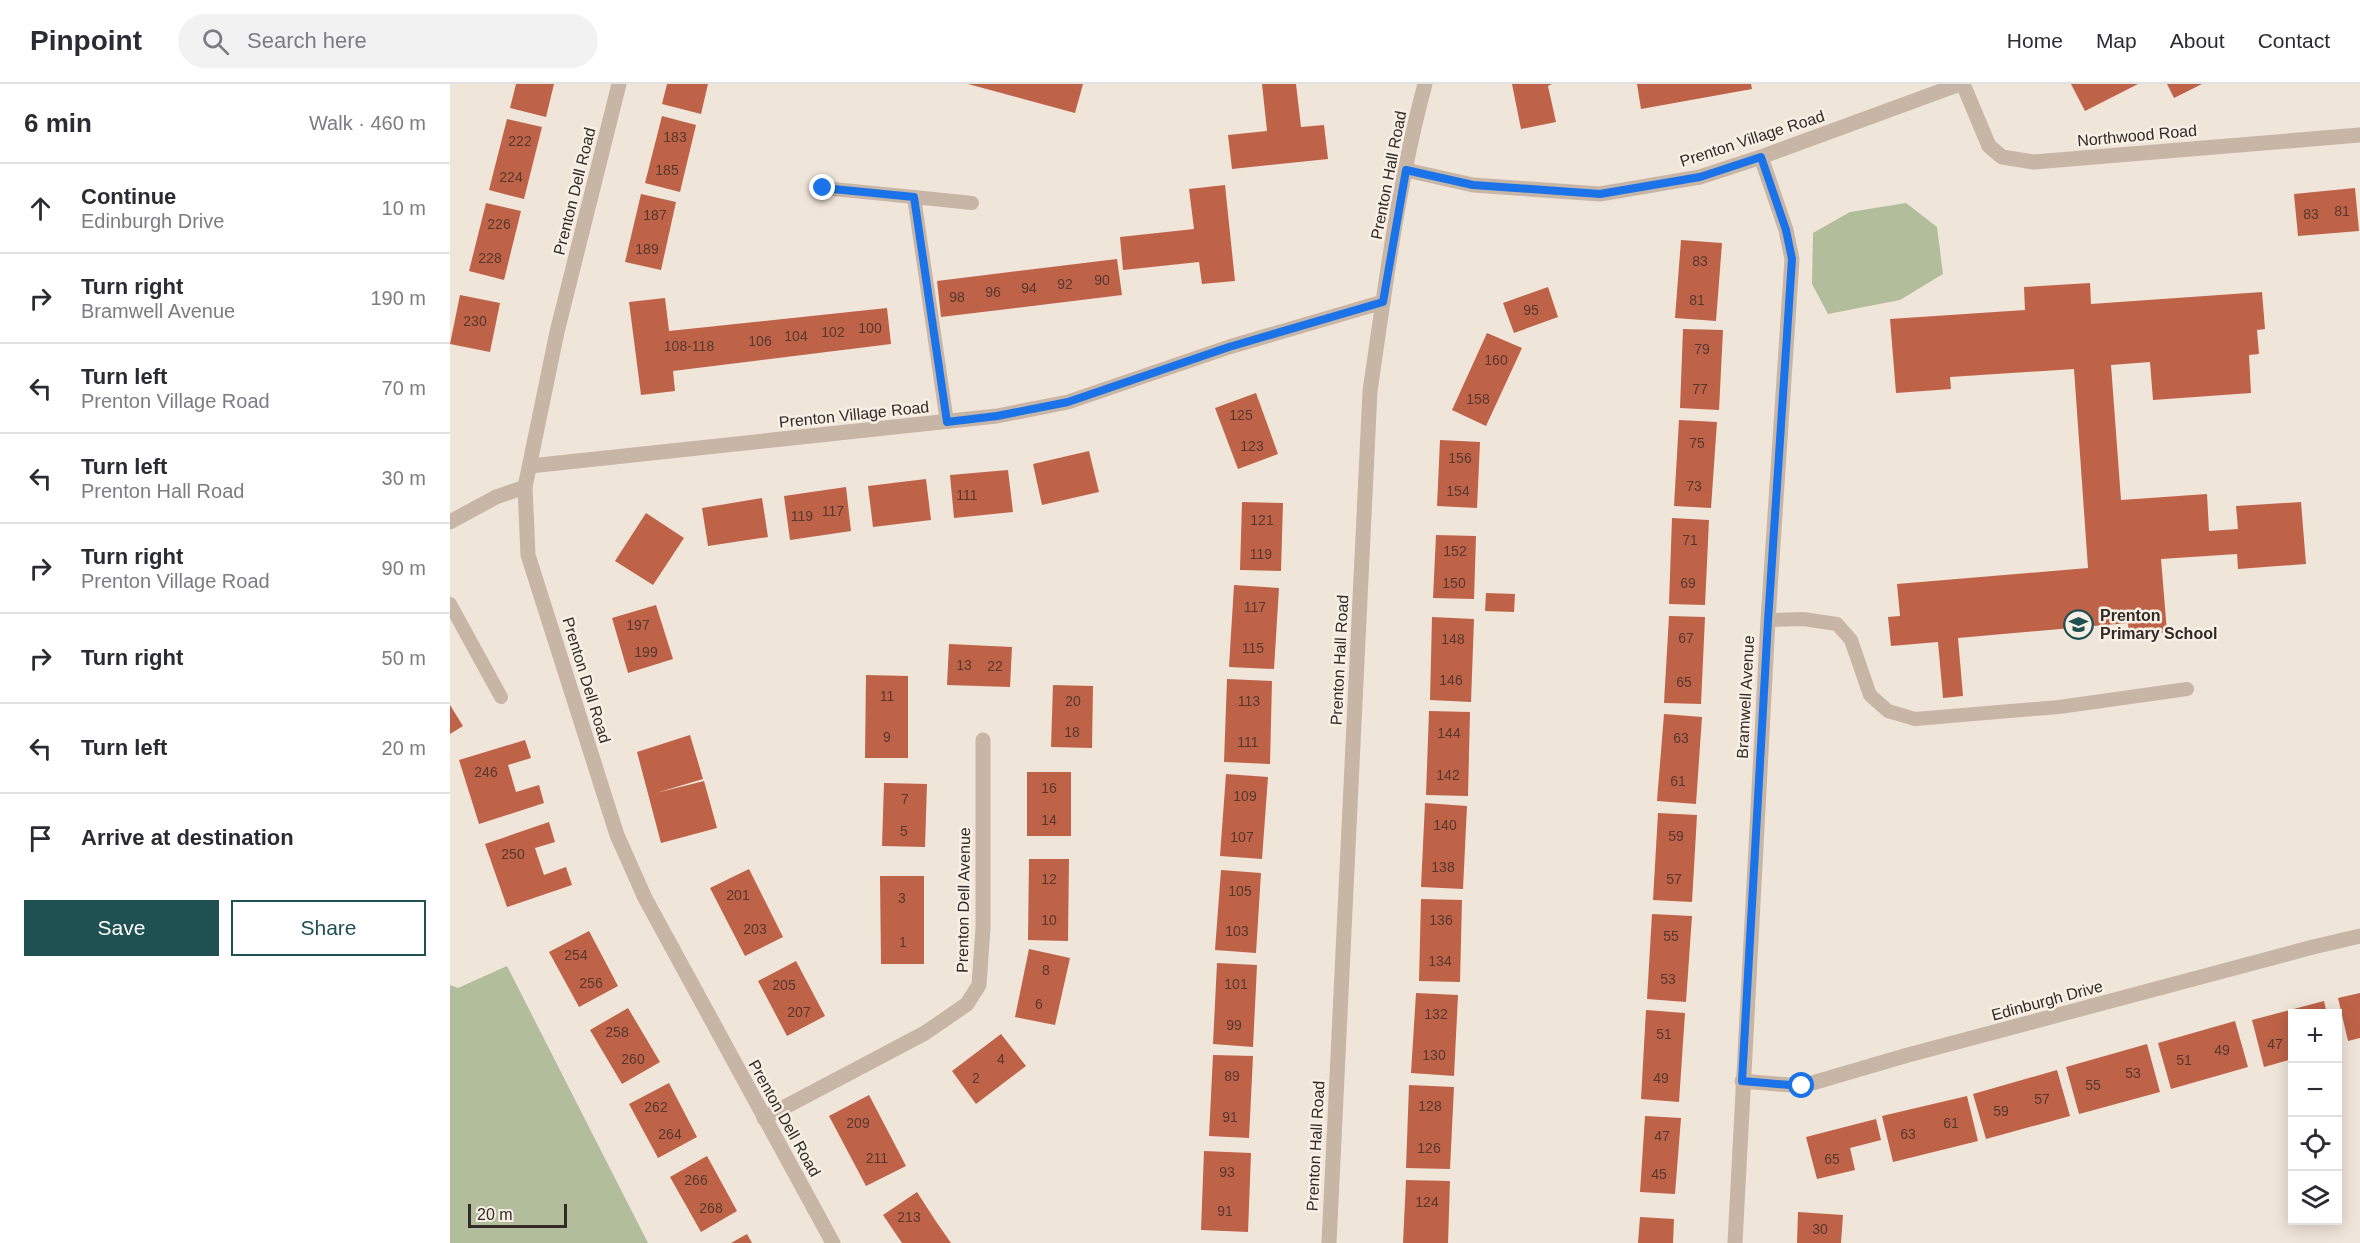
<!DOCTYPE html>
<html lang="en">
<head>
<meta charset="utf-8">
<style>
	body { margin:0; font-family:Arial,sans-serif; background:#f2f2f3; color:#2b2b33 }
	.controls { position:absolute; right:18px; bottom:18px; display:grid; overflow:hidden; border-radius:0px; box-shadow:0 3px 15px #0003 }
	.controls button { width:54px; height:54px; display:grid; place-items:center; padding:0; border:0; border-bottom:2px solid #e1e1e2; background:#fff; color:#2b2b33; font:30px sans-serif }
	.scale { position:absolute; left:18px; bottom:15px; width:99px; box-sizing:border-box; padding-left:6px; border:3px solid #332a27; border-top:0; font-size:16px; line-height:21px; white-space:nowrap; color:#332a27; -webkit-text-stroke:4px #f8efe5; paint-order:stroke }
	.stop { position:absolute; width:18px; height:18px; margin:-14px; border:4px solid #1a73e8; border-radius:50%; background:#fff }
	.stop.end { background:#1a73e8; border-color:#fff; box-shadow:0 2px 6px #0008 }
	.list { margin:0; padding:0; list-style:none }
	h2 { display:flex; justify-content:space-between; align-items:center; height:78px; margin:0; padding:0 24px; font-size:26px }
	h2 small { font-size:20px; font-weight:400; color:#7c7c81 }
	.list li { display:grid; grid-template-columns:39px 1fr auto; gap:18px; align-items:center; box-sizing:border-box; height:90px; padding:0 24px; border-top:2px solid #e1e1e2 }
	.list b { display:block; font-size:22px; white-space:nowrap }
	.list p { margin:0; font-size:20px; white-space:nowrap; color:#7c7c81 }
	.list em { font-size:20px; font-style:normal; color:#7c7c81 }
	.actions { display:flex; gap:12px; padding:18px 24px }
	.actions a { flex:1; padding:14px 0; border:2px solid #1f5052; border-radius:0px; text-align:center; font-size:21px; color:#1f5052 }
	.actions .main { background:#1f5052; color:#fff }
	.icon { flex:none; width:33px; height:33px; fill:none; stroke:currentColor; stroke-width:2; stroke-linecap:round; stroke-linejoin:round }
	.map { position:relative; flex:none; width:1910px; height:1159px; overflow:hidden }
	header { display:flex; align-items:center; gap:36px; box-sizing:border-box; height:84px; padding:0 30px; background:#fff; border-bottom:2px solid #e1e1e2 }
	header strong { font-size:28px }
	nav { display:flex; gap:33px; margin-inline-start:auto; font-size:21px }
	.search { width:420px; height:54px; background:#f2f2f3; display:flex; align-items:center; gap:15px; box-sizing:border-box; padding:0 21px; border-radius:33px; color:#7c7c81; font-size:22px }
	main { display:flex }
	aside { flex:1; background:#fff }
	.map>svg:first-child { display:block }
	.green { fill:#b2bd9b }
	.building { fill:#bf6348 }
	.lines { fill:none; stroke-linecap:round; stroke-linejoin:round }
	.service { stroke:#c7b5a6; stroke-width:14 }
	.minor { stroke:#c7b5a6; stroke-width:15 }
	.tertiary { stroke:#c7b5a6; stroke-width:15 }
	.route { stroke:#1a73e8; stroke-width:8 }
	.labels { text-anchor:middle; stroke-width:5; stroke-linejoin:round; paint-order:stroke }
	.number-label { font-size:14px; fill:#56382f }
	.street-label { font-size:16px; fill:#332a27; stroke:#f8efe5 }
	.poi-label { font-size:16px; font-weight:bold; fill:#332a27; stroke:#f8efe5; text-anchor:start }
</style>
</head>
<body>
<header>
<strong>Pinpoint</strong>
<div class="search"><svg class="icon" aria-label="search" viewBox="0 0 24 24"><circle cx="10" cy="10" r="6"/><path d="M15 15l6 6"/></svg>Search here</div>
<nav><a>Home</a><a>Map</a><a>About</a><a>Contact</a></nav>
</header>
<main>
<aside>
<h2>6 min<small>Walk · 460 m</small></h2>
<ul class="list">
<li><svg class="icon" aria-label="ahead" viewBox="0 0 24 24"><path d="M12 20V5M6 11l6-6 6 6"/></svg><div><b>Continue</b><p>Edinburgh Drive</p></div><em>10 m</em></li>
<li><svg class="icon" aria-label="right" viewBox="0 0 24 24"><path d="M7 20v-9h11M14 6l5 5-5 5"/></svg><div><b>Turn right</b><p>Bramwell Avenue</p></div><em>190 m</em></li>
<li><svg class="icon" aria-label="left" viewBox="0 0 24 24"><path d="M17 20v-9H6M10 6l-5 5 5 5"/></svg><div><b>Turn left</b><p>Prenton Village Road</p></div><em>70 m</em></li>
<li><svg class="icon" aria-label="left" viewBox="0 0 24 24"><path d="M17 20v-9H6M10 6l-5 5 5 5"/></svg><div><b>Turn left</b><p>Prenton Hall Road</p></div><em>30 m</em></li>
<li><svg class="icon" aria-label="right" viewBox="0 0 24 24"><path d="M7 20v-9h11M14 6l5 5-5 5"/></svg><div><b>Turn right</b><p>Prenton Village Road</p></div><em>90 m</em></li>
<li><svg class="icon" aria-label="right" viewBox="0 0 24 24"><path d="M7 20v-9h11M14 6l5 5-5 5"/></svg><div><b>Turn right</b></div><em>50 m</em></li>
<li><svg class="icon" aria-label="left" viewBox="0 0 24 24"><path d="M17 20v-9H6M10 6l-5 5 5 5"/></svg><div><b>Turn left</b></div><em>20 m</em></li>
<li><svg class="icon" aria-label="arrive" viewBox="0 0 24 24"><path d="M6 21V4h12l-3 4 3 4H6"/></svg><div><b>Arrive at destination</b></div></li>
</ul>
<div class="actions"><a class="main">Save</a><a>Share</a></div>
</aside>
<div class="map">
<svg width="1910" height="1159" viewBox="0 0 1910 1159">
	<rect width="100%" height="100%" fill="#f0e5d9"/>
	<g class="green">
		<polygon points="1456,119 1487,143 1493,190 1450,216 1378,230 1362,200 1363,149 1400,128"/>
		<polygon points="57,882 198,1159 0,1159 0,901 8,904"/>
	</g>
	<g class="building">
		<polygon points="66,0 104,0 96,33 60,24"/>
		<polygon points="217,0 258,0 251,30 212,20"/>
		<polygon points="518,0 633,0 625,29"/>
		<polygon points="812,0 846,0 851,43 874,41 878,75 782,85 778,51 817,47"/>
		<polygon points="1062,0 1102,0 1098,2 1106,38 1071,45"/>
		<polygon points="1187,0 1301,0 1302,5 1191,25"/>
		<polygon points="1621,0 1688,0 1635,27"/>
		<polygon points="1717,0 1752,0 1724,14"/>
		<polygon points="212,32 246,41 230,108 195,99"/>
		<polygon points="57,35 92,43 74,115 39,106"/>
		<polygon points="775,101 785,197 752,200 749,178 673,186 670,153 744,145 739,105"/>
		<polygon points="1905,104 1909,147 1848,152 1844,110"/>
		<polygon points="191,110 226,118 211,186 175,178"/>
		<polygon points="36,119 71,127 54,196 19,187"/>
		<polygon points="1231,156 1272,159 1266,237 1225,234"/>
		<polygon points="667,175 672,211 491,233 487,197"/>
		<polygon points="1640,199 1641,220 1812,208 1815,245 1807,246 1809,270 1799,271 1801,309 1703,316 1700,278 1661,281 1671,416 1757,410 1759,447 1788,445 1786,422 1851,418 1856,480 1788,485 1787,470 1711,475 1717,548 1679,552 1678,539 1508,554 1513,612 1493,614 1488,558 1441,562 1438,533 1450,532 1447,500 1638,484 1624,285 1500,293 1501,305 1446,309 1440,235 1575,226 1574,203"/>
		<polygon points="1098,203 1108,233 1064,249 1053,219"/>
		<polygon points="10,211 50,219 40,268 0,260"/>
		<polygon points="215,214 219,247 437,224 441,260 223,287 225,307 191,311 179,218"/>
		<polygon points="1233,245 1273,246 1269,326 1230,324"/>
		<polygon points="1037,249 1072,264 1036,342 1002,326"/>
		<polygon points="806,309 828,370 788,385 765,324"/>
		<polygon points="1229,336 1267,338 1261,424 1224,422"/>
		<polygon points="990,356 1030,358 1027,424 987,422"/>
		<polygon points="639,367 649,408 592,421 583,380"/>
		<polygon points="558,386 563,428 504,434 500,391"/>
		<polygon points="476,395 481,436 423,443 418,402"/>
		<polygon points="396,403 401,447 340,456 334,412"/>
		<polygon points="312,414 318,453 258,462 252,424"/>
		<polygon points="792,418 833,419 831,487 790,486"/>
		<polygon points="196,429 234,454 203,501 165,477"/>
		<polygon points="1222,434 1259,436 1255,521 1219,520"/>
		<polygon points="986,451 1026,452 1024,515 983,514"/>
		<polygon points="784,501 829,504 824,585 779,583"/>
		<polygon points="1036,509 1065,510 1064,528 1035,527"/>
		<polygon points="206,521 223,575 178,589 162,534"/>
		<polygon points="1219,532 1255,533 1251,620 1214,619"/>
		<polygon points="982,533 1024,535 1021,618 980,616"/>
		<polygon points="499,560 562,563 560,603 497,601"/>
		<polygon points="416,591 458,592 458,674 415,674"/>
		<polygon points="777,595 822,597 820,680 774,678"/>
		<polygon points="603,601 643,602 642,664 601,663"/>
		<polygon points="0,621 13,642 0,650"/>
		<polygon points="979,627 1020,628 1018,712 976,711"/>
		<polygon points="1214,630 1252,633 1246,720 1207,717"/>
		<polygon points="240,651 253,695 206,709 254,697 267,744 211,759 187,668"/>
		<polygon points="75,656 81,674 58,681 66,708 89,701 94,719 29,740 9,676"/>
		<rect x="577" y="688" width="44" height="64"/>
		<polygon points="776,690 818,693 812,775 770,772"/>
		<polygon points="434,699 477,700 475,763 432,762"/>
		<polygon points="975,719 1017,722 1013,805 971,803"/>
		<polygon points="1208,729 1247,731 1242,818 1203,816"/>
		<polygon points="99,738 105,758 85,764 94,791 116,783 122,801 57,823 35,760"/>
		<polygon points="579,775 619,775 618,857 578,856"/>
		<polygon points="299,785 333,853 295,872 260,804"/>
		<polygon points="771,786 811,789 806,869 765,866"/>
		<polygon points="430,792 474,792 474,880 431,880"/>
		<polygon points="971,815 1012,816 1010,898 969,897"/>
		<polygon points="1202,830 1242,832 1236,918 1197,915"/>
		<polygon points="139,847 168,902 129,923 99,868"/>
		<polygon points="579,865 620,874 605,941 565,933"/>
		<polygon points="346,877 375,932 337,952 308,897"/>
		<polygon points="767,879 807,881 803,963 763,960"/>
		<polygon points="966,909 1008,911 1004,992 961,989"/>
		<polygon points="1910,909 1910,954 1898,957 1888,914"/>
		<polygon points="1874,917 1877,930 1842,930 1842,975 1814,983 1802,936"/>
		<polygon points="178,924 210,978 172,1000 140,946"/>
		<polygon points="1196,926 1235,929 1229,1018 1191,1015"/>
		<polygon points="1785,937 1798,983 1721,1005 1708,959"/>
		<polygon points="551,950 576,982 526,1020 502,987"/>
		<polygon points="1697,960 1710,1008 1629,1030 1616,983"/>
		<polygon points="763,971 803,972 799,1054 759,1052"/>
		<polygon points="1607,986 1620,1032 1536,1055 1523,1010"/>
		<polygon points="219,999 247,1053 208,1074 179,1020"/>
		<polygon points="959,1001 1004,1003 1000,1085 956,1084"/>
		<polygon points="419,1011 456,1082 416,1102 379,1032"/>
		<polygon points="1517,1012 1528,1057 1443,1078 1432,1032"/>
		<polygon points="1195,1032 1231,1034 1225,1110 1190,1108"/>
		<polygon points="1426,1035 1431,1056 1400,1064 1405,1086 1367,1095 1356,1053"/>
		<polygon points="754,1067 801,1069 798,1148 751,1146"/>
		<polygon points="257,1072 287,1127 251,1148 220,1093"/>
		<polygon points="956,1096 1000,1097 998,1159 953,1159"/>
		<polygon points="467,1108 485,1136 501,1159 452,1159 433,1131"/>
		<polygon points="1348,1128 1393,1131 1391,1159 1347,1159"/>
		<polygon points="1190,1133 1224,1135 1223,1159 1188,1159"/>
		<polygon points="297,1150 302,1159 281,1159"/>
	</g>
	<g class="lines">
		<g class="service">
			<polyline points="373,104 464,113 497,338"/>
			<polyline points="464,113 522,119"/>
			<polyline points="0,520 51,613"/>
			<polyline points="1318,536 1353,535 1387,540 1401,556 1420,611 1438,627 1465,635 1609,623 1737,605"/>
		</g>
		<g class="minor">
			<polyline points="169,0 107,248 75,403 78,471 167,751 195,814 383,1159"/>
			<polyline points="1513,0 1539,62 1552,73 1584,78 1910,51"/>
			<polyline points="956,86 1023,101 1150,110 1250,93 1311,73 1510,0"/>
			<polyline points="80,382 547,332 618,318 779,263 933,218"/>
			<polyline points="0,438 46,413 75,403"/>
			<polyline points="1292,997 1352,1002 1458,971 1863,863 1910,852"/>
			<polyline points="314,1034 475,949 517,920 529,901 533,844 533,656"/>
			<polyline points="1285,1159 1318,536 1342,175 1336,146 1311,73"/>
		</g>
		<path class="tertiary" d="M879 1159 920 307C935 205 948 100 975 0"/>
	</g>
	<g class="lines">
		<polyline class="route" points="373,104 464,113 497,338 547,332 618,318 779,263 933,218 956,86 1023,101 1150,110 1250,93 1311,73 1336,146 1342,175 1318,537 1292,997 1352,1002"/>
	</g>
	<defs>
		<symbol id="school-ring" viewBox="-11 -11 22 22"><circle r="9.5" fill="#f8efe5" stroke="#1f5052" stroke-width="1.5"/><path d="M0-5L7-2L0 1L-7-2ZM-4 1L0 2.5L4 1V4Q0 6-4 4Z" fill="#1f5052"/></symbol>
	</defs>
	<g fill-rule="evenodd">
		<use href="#school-ring" x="1612" y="524" width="33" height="33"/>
	</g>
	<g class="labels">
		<g class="number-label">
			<text x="225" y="58">183</text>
			<text x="70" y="62">222</text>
			<text x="217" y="91">185</text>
			<text x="61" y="98">224</text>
			<text x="1892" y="132">81</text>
			<text x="1861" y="135">83</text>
			<text x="205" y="136">187</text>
			<text x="49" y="145">226</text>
			<text x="197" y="170">189</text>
			<text x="40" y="179">228</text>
			<text x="1250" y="182">83</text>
			<text x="652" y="201">90</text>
			<text x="615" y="205">92</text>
			<text x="579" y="209">94</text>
			<text x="543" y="213">96</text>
			<text x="507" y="218">98</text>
			<text x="1247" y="221">81</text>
			<text x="1081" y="231">95</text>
			<text x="25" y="242">230</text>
			<text x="420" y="249">100</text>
			<text x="383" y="253">102</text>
			<text x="346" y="257">104</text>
			<text x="310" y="262">106</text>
			<text x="239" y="267">108-118</text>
			<text x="1252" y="270">79</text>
			<text x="1046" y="281">160</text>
			<text x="1250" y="310">77</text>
			<text x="1028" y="320">158</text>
			<text x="791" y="336">125</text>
			<text x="1247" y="364">75</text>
			<text x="802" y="367">123</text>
			<text x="1010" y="379">156</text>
			<text x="1244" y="407">73</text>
			<text x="1008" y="412">154</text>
			<text x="517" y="416">111</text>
			<text x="383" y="432">117</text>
			<text x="352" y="437">119</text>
			<text x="812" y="441">121</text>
			<text x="1240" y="461">71</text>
			<text x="1005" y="472">152</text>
			<text x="811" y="475">119</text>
			<text x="1004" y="504">150</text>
			<text x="1238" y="504">69</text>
			<text x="805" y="528">117</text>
			<text x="188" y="546">197</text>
			<text x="1236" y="559">67</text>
			<text x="1003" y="560">148</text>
			<text x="803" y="569">115</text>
			<text x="196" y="573">199</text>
			<text x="514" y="586">13</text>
			<text x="545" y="587">22</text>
			<text x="1001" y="601">146</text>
			<text x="1234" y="603">65</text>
			<text x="437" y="617">11</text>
			<text x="623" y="622">20</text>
			<text x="799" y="622">113</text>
			<text x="622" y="653">18</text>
			<text x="999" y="654">144</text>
			<text x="437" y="658">9</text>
			<text x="1231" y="659">63</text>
			<text x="798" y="663">111</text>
			<text x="36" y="693">246</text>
			<text x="998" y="696">142</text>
			<text x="1228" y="702">61</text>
			<text x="599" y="709">16</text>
			<text x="795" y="717">109</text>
			<text x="455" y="720">7</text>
			<text x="599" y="741">14</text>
			<text x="995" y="746">140</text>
			<text x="454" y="752">5</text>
			<text x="1226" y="757">59</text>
			<text x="792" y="758">107</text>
			<text x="63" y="775">250</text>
			<text x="993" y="788">138</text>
			<text x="599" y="800">12</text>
			<text x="1224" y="800">57</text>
			<text x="790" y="812">105</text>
			<text x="288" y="816">201</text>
			<text x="452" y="819">3</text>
			<text x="599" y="841">10</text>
			<text x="991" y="841">136</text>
			<text x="305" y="850">203</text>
			<text x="787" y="852">103</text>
			<text x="1221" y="857">55</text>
			<text x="453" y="863">1</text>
			<text x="126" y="876">254</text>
			<text x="990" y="882">134</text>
			<text x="596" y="891">8</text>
			<text x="1218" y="900">53</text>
			<text x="141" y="904">256</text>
			<text x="786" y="905">101</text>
			<text x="334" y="906">205</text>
			<text x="589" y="925">6</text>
			<text x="349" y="933">207</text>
			<text x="986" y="935">132</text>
			<text x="784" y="946">99</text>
			<text x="167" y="953">258</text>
			<text x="1214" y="955">51</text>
			<text x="1825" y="965">47</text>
			<text x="1772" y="971">49</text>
			<text x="984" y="976">130</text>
			<text x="183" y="980">260</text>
			<text x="551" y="980">4</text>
			<text x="1734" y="981">51</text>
			<text x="1683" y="994">53</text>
			<text x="782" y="997">89</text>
			<text x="526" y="999">2</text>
			<text x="1211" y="999">49</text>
			<text x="1643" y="1006">55</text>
			<text x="1592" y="1020">57</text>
			<text x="980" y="1027">128</text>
			<text x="206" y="1028">262</text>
			<text x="1551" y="1032">59</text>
			<text x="780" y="1038">91</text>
			<text x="408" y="1044">209</text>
			<text x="1501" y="1044">61</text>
			<text x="220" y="1055">264</text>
			<text x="1458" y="1055">63</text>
			<text x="1212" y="1057">47</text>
			<text x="979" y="1069">126</text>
			<text x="427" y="1079">211</text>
			<text x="1382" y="1080">65</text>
			<text x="777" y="1093">93</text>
			<text x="1209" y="1095">45</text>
			<text x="246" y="1101">266</text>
			<text x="977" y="1123">124</text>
			<text x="261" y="1129">268</text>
			<text x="775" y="1132">91</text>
			<text x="459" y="1138">213</text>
			<text x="1370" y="1150">30</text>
		</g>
		<g class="street-label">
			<text transform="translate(1687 51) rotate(-5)" y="6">Northwood Road</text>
			<text transform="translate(1302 54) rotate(-18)" y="6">Prenton Village Road</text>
			<text transform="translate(938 91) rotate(-79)" y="6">Prenton Hall Road</text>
			<text transform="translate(124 107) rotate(-76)" y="6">Prenton Dell Road</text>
			<text transform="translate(404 330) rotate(-6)" y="6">Prenton Village Road</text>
			<text transform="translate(889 576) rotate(-87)" y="6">Prenton Hall Road</text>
			<text transform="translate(137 596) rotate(73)" y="6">Prenton Dell Road</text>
			<text transform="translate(1295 613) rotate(-87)" y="6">Bramwell Avenue</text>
			<text transform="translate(513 816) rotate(-89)" y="6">Prenton Dell Avenue</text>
			<text transform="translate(1597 916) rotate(-15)" y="6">Edinburgh Drive</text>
			<text transform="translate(335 1034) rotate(61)" y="6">Prenton Dell Road</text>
			<text transform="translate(865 1062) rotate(-87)" y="6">Prenton Hall Road</text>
		</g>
		<g class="poi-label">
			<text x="1650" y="537">Prenton<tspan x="1650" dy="18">Primary School</tspan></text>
		</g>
	</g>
</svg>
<div class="controls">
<button>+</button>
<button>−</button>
<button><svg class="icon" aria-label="locate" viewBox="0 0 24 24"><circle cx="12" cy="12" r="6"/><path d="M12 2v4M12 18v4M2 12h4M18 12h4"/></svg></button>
<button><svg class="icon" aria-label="layers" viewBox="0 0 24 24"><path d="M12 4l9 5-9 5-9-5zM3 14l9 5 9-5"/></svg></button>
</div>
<div class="scale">20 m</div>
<div class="stop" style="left:1352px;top:1002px"></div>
<div class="stop end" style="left:373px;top:104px"></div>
</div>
</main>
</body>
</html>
